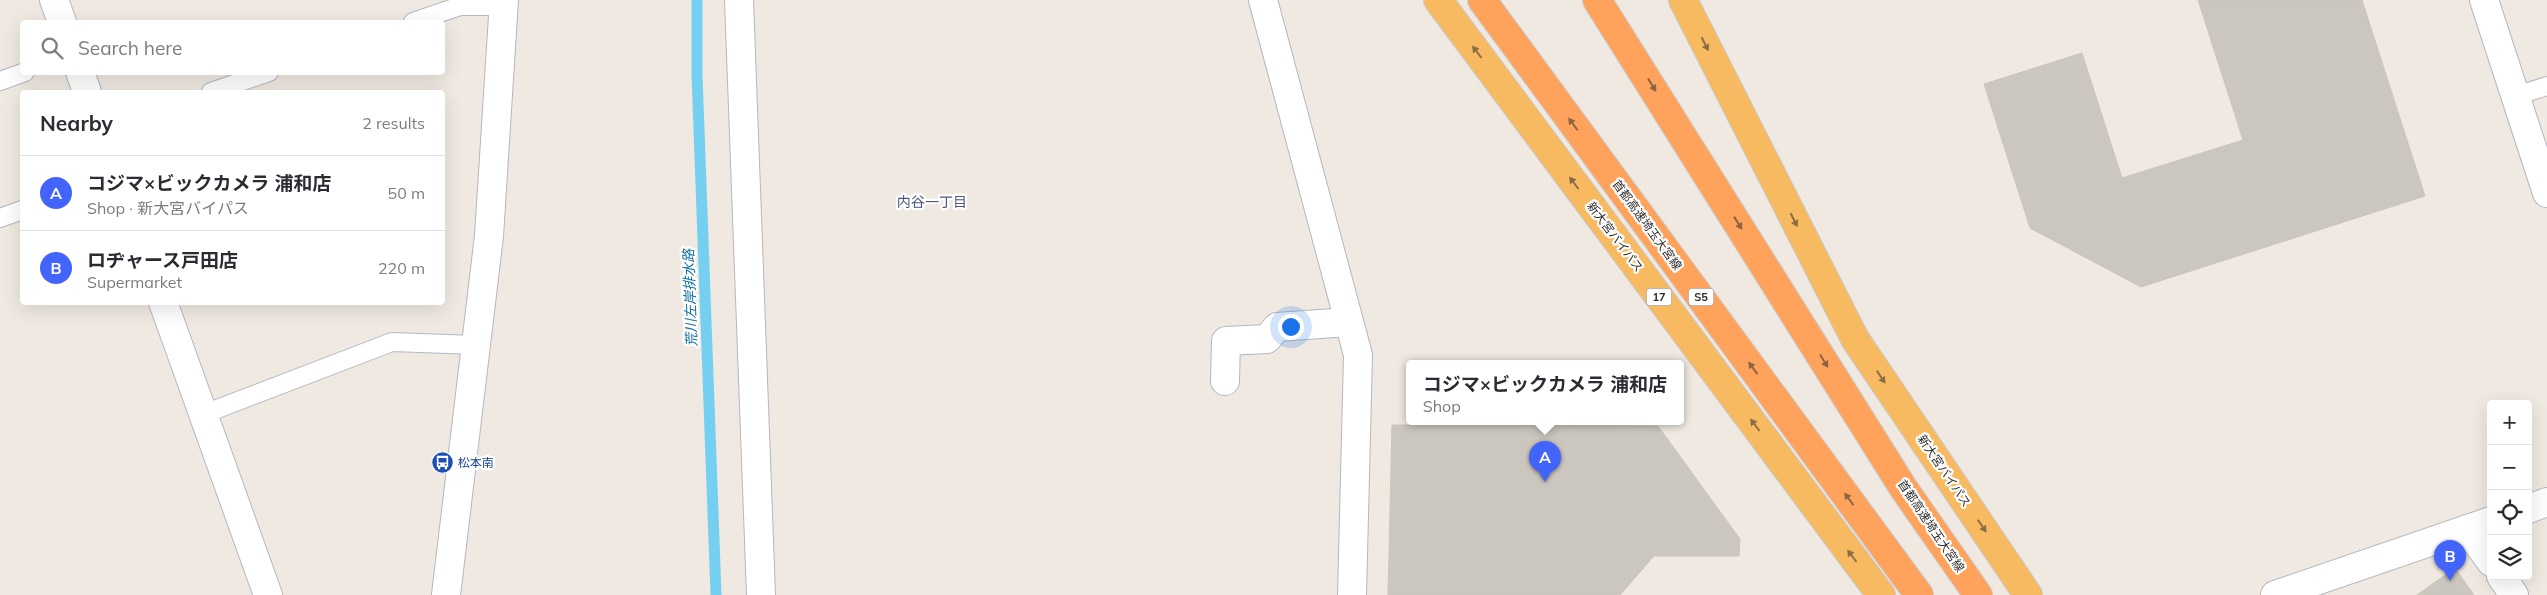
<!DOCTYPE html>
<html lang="en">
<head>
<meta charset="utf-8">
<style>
	body { margin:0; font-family:Mulish,"Noto Sans JP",sans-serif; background:#f7f7f7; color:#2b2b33 }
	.controls { position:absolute; right:15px; bottom:15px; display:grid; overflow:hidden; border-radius:5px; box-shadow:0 5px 20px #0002 }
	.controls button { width:45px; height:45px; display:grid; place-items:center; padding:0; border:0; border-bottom:1px solid #e1e1e2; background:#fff; color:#2b2b33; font:25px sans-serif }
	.you { position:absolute; left:1290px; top:326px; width:18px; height:18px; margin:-12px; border:4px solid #fff; border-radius:50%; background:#1a73e8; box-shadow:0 0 0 8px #1a73e833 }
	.badge { display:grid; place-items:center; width:32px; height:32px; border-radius:50%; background:#4264fb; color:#fff; font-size:16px; font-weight:700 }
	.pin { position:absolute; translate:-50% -41px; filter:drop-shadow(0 1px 2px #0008) }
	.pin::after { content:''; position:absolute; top:26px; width:18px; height:15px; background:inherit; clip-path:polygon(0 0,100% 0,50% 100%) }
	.popup { position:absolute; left:1406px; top:360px; width:278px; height:65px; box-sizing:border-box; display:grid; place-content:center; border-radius:5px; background:#fff; filter:drop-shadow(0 1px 4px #0005); font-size:16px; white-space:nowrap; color:#7c7c81 }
	.popup b { font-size:19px; color:#2b2b33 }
	.popup::after { content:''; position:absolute; left:50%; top:100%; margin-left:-10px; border:10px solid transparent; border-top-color:#fff }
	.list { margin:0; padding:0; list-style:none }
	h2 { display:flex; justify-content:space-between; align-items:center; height:65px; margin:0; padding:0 20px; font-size:21px }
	h2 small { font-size:16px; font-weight:400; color:#7c7c81 }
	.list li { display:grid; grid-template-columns:32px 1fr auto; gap:15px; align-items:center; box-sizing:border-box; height:75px; padding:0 20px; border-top:1px solid #e1e1e2 }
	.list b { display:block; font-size:19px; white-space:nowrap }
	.list p { margin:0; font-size:16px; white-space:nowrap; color:#7c7c81 }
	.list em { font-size:16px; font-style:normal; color:#7c7c81 }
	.icon { flex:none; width:28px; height:28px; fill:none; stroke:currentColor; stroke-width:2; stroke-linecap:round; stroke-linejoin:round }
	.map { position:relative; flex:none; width:2547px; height:595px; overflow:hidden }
	.search { position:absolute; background:#fff; box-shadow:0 5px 20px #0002; left:20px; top:20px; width:425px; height:55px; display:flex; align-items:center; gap:12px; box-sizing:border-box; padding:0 18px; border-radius:5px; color:#7c7c81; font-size:19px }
	.panel { position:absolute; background:#fff; box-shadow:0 5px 20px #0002; left:20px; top:90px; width:425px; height:215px; border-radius:5px }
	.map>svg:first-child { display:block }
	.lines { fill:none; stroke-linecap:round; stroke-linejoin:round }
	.stream { stroke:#75cff0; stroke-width:11 }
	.building { fill:#cbc7bf; stroke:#cbc5ba }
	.service-casing { stroke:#b4b7c1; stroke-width:20 }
	.minor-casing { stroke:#b4b7c1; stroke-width:30 }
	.tertiary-casing { stroke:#b4b7c1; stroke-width:30 }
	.trunk-casing { stroke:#c9c9c9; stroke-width:30 }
	.motorway-casing { stroke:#c9c9c9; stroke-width:30 }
	.service { stroke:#fff; stroke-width:18 }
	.minor { stroke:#fff; stroke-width:28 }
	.tertiary { stroke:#fff; stroke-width:28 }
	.trunk { stroke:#f8ba60; stroke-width:28 }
	.motorway { stroke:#ffa35c; stroke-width:28 }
	.oneway { fill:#896d44 }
	.oneway2 { fill:#8c6343 }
	.labels { text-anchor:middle; stroke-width:4.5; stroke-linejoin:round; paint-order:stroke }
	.shield { fill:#fff; stroke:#6d6d6d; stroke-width:1 }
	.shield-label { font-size:11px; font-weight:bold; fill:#2e2e2e }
	.street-label { font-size:12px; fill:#2e2e2e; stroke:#fff }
	.transit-label { font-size:12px; fill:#164399; stroke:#fff; text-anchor:start }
	.neighbourhood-label { font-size:14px; fill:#4d5680; stroke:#fff }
	.water-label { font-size:14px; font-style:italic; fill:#0d6fa3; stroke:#fff }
</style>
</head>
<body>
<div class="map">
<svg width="2547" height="595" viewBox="0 0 2547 595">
	<rect width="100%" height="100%" fill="#efe9e1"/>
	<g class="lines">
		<polyline class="stream" points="697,0 697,75 716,595"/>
	</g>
	<g class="building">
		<polygon points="2198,0 2362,0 2425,196 2141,287 2030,228 1984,84 2082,53 2122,178 2243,140"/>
		<polygon points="1392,425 1658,426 1740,539 1739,556 1654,556 1620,595 1388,595"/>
		<polygon points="2455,568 2474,595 2417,595"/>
	</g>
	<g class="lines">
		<defs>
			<g id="service">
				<polyline points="413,22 460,6 504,6"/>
				<polyline points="0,81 25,72"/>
				<polyline points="211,92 269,72"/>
				<polyline points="2516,96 2547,86"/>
				<polyline points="0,218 22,210"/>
				<polyline points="204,414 392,342 476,345"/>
			</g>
			<g id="minor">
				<polyline points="54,0 62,22"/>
				<polyline points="739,0 761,595"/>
				<polyline points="1263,0 1358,355 1352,595"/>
				<polyline points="2484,0 2547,193"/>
				<polyline points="80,72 87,92"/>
				<polyline points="163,302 268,595"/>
				<polyline points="1225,381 1226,341 1267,339 1277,327 1349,322"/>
				<polyline points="2528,509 2547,502"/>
				<polyline points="2467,529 2491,562"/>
				<polyline points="2501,576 2514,595"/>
				<polyline points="2275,595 2491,521"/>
			</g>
			<polyline id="tertiary" points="446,595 489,236 504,0"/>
			<g id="trunk">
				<polyline points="1438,0 1881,595"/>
				<polyline points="1683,0 1855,339 2028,595"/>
			</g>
			<g id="motorway">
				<polyline points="1482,0 1919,595"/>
				<polyline points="1597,0 1904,489 1978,595"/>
			</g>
		</defs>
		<use href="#service" class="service-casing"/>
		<use href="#minor" class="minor-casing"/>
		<use href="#tertiary" class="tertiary-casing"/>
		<use href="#trunk" class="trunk-casing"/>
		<use href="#motorway" class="motorway-casing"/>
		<use href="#service" class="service"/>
		<use href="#minor" class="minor"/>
		<use href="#tertiary" class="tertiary"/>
		<use href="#trunk" class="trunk"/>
		<use href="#motorway" class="motorway"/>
	</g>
	<defs><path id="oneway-solid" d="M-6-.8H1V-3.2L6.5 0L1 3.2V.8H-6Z" transform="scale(1.25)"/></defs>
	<g class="oneway">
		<use href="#oneway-solid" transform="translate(1705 44) rotate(63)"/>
		<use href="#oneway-solid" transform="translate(1477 52) rotate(-127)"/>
		<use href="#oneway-solid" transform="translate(1574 183) rotate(-127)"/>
		<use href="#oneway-solid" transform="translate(1794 220) rotate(63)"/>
		<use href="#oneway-solid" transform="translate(1881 377) rotate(56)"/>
		<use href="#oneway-solid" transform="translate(1755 425) rotate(-127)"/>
		<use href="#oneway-solid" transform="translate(1982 526) rotate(56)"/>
		<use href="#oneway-solid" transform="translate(1852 556) rotate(-127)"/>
	</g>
	<g class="oneway2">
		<use href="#oneway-solid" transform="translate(1652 85) rotate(58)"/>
		<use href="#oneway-solid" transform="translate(1573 124) rotate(-126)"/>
		<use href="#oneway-solid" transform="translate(1738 223) rotate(58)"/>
		<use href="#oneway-solid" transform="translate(1824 361) rotate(58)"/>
		<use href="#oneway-solid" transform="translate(1753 368) rotate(-126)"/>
		<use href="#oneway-solid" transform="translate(1849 499) rotate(-126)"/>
	</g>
	<defs>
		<symbol id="bus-disc" viewBox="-11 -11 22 22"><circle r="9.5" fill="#1a4fb4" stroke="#fff"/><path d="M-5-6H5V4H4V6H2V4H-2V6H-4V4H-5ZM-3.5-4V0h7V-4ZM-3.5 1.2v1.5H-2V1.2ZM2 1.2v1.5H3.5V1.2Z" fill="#fff"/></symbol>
	</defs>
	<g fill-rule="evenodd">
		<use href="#bus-disc" x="430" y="450" width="25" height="25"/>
	</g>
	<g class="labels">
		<g class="shield">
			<rect x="1646.5" y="288.5" width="25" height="17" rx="4"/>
			<rect x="1688.5" y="288.5" width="25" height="17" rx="4"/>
		</g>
		<g class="shield-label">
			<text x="1659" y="301">17</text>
			<text x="1701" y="301">S5</text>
		</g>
		<g class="street-label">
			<text transform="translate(1647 225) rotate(54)" y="4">首都高速埼玉大宮線</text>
			<text transform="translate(1615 237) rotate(53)" y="4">新大宮バイパス</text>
			<text transform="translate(1944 471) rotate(56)" y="4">新大宮バイパス</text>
			<text transform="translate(1931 526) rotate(56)" y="4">首都高速埼玉大宮線</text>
		</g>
		<g class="transit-label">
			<text x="458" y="467">松本南</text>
		</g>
		<g class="neighbourhood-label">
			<text x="932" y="207">内谷一丁目</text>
		</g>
		<g class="water-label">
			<text transform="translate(690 298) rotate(-92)" y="5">荒川左岸排水路</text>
		</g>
	</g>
</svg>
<div class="controls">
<button>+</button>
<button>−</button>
<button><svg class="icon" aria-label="locate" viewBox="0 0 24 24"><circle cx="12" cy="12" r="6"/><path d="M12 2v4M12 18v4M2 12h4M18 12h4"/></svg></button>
<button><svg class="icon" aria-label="layers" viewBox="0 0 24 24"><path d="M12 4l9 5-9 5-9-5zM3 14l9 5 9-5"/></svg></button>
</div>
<div class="you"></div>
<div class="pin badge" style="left:1545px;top:482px">A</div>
<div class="popup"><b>コジマ×ビックカメラ 浦和店</b>Shop</div>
<div class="pin badge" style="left:2450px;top:581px">B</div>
<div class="search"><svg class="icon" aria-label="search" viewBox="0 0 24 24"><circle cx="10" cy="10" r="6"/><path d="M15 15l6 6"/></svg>Search here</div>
<section class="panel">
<h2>Nearby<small>2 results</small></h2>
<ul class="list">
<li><span class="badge">A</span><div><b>コジマ×ビックカメラ 浦和店</b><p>Shop · 新大宮バイパス</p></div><em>50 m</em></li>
<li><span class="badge">B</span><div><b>ロヂャース戸田店</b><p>Supermarket</p></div><em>220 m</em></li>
</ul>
</section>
</div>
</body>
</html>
